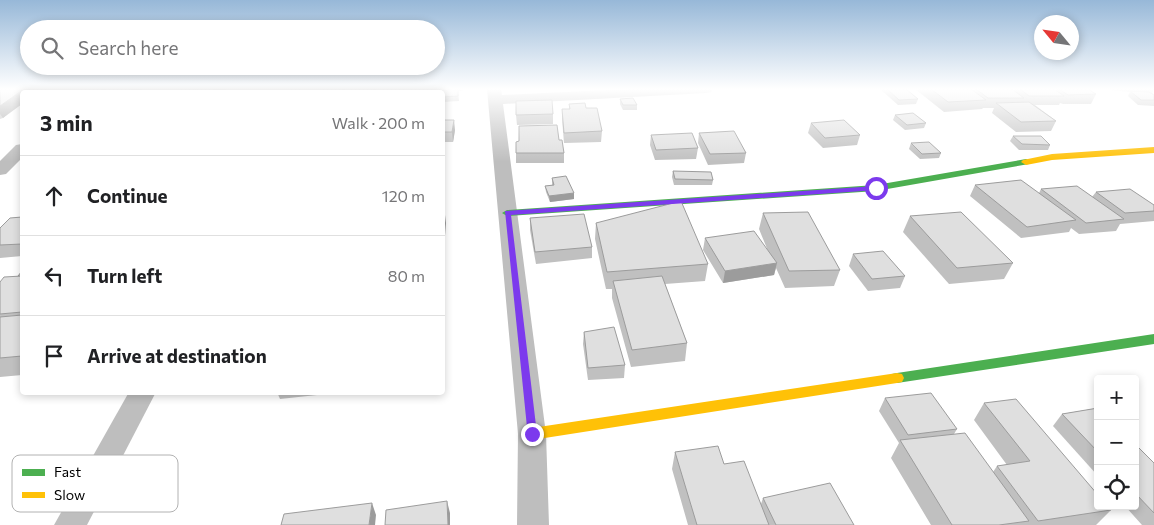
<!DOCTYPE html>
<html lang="en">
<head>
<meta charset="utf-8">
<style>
	body { margin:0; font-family:Commissioner,sans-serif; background:#f2f2f2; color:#202124 }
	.controls { position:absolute; right:15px; bottom:15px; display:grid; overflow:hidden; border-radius:5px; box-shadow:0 2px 8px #0003 }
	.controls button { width:45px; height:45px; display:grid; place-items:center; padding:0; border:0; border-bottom:1px solid #e0e0e0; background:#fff; color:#202124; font:25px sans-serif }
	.compass { position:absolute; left:1034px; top:15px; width:45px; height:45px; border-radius:50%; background:#fff; box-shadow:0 2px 8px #0003; rotate:299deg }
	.stop { position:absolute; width:15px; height:15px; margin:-11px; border:4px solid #7c3aed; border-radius:50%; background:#fff }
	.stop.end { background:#7c3aed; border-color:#fff; box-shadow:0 1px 5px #0008 }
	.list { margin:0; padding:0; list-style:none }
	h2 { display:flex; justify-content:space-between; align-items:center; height:65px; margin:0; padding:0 20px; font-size:21px }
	h2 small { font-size:16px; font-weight:400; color:#757577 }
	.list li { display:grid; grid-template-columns:32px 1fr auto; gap:15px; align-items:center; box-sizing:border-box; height:80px; padding:0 20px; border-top:1px solid #e0e0e0 }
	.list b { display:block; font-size:19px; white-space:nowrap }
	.list em { font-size:16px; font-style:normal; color:#757577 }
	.icon { flex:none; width:28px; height:28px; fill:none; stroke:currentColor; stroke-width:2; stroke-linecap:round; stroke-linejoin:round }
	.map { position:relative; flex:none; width:1154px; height:525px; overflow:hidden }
	.search { position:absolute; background:#fff; box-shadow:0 2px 8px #0003; left:20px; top:20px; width:425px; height:55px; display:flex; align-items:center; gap:12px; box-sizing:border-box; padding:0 18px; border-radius:28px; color:#757577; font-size:19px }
	.panel { position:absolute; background:#fff; box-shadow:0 2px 8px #0003; left:20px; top:90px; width:425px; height:305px; border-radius:5px }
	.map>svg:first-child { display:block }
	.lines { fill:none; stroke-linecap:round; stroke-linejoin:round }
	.street { fill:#bebebe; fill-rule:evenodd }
	.fast { fill:#4caf50; fill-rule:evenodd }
	.slow { fill:#ffc107; fill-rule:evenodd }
	.wall { fill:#c0c0c0 }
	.shaded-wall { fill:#9c9c9c }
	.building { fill:#dfdfdf; stroke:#9c9c9c }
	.route { fill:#7c3aed }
	.key { fill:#fff; stroke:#b2b2b2; stroke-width:1 }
	.key-label { font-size:14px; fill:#000 }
</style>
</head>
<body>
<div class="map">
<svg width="1154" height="525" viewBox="0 0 1154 525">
	<rect width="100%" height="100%" fill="#fff"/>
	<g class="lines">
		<g class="street">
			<polygon points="79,89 95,89 92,92 77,92"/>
			<polygon points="288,89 302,89 300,92 286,92"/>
			<polygon points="487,89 501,89 502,95 629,89 713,89 711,92 706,93 503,104 546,434 549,525 517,525 518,434"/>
			<polygon points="22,144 22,158 6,174 0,175 0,161 16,145"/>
			<polygon points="129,392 156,392 87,525 54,525"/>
		</g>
		<g class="fast">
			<polygon points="1026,159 1029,160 1029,164 876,191 507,216 502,213 507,210 876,185"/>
			<polygon points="1154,334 1154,344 897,383 892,382 890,378 892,374 897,373"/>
		</g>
		<g class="slow">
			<polygon points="1154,147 1154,153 1052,160 1026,165 1021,162 1023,160 1052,154"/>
			<polygon points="897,373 902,374 904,378 902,382 897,383 532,440 527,438 525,434 527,430 532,428"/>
		</g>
	</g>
	<g class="wall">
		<polygon points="3,89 49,89 47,91 31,91 3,118 0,119 0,91"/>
		<polygon points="348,89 376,89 375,92 376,92 349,92"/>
		<polygon points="379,89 405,89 404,92 380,92"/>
		<polygon points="410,89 433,89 433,91 439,90 439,89 463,89 462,91 458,91 459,101 442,102 442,92 410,92"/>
		<polygon points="880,89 906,89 918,99 916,104 898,105"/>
		<polygon points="915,89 1088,89 1096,94 1091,104 1063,104 1060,103 1059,105 1035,105 1056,121 1051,131 1016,132 992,113 994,108 983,108 982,109 944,112"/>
		<polygon points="1108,89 1154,89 1152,93 1154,95 1154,106 1138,105 1128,96 1130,92 1110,90"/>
		<polygon points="620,99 637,105 637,110 623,110 620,104"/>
		<polygon points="569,104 586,108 602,131 601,142 564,143 562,119 562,109 569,109"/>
		<polygon points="553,114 553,124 517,125 516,115"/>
		<polygon points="895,115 926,123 924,128 905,130 893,120"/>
		<polygon points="442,120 455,130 453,142 442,142"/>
		<polygon points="811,123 860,135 857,145 823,148 808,133"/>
		<polygon points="699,133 746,153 744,163 708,165 698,143"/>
		<polygon points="651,135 698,148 696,159 655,160 650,145"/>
		<polygon points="1013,136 1050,145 1048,150 1019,150 1010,141"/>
		<polygon points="559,140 564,153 564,163 516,163 516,153"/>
		<polygon points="911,143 941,153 939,158 920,159 909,149"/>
		<polygon points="673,171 713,180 712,185 674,185 672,177"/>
		<polygon points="552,178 574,193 574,199 550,202 546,192 545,186 552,185"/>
		<polygon points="975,185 1039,193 1041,189 1092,197 1096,192 1154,205 1154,221 1120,224 1116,231 1079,234 1071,228 1069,232 1021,238 970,196"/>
		<polygon points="763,213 840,270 834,286 785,288 776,268 774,275 723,283 703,250 705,238 768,251 759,229"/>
		<polygon points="910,216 1013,263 1004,279 949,284 903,232"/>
		<polygon points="22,217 22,256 0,258 0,228"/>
		<polygon points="530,218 592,247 592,258 536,264 530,230"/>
		<polygon points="596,223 708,264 705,281 665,284 687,343 685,361 631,367 612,298 612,289 606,289 595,239"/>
		<polygon points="853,254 905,276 900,288 868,291 849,266"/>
		<polygon points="22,271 22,375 0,377 0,282 18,276"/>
		<polygon points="584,332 625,365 624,378 588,380 583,344"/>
		<polygon points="277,392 317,392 317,395 280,399"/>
		<polygon points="885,398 957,429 954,434 993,472 997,466 1007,465 974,420 984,403 1111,510 1096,525 931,525 891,458 899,443 879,411"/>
		<polygon points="1098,408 1098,476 1053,426 1062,414"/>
		<polygon points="1135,444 1154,463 1154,525 1142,525 1125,506 1135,506"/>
		<polygon points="675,452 724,464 761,504 763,498 854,525 688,525 672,469"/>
	</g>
	<g class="shaded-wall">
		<polygon points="24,89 29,89 31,92 22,92 22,104 3,118 0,114 0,106"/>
		<polygon points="132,89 143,89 139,92 128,92"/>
		<polygon points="215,89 226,89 223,92 212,92"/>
		<polygon points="343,89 345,89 346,91 345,92 341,92"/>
		<polygon points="373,89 376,89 375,92 373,92"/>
		<polygon points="454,120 455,130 453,142 452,132"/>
		<polygon points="574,193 574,199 550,202 549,196"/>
		<polygon points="444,207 446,223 445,236 442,236 442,220"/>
		<polygon points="777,263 774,275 723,283 725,271"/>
		<polygon points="447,501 450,513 450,525 448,525"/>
		<polygon points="372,503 376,515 375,525 369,525"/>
	</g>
	<g class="building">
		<polygon points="3,89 24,89 0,106 0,91"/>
		<polygon points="111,89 132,89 128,92 93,92 96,90"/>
		<polygon points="179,89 196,89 193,92 175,92"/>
		<polygon points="196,89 215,89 212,92 193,92"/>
		<polygon points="324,89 343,89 341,92 322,92"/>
		<polygon points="458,89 458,96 442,97 442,92 425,92 425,91"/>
		<polygon points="887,89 906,89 918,99 899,100"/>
		<polygon points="931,89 971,89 986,100 948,102"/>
		<polygon points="976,89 1012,89 1024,98 988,98"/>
		<polygon points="1020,89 1054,89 1064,96 1029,96"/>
		<polygon points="1059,89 1088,89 1096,94 1068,95"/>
		<polygon points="1130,91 1149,92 1154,95 1154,100 1141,100"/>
		<polygon points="633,98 637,105 623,105 620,99"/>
		<polygon points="552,100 553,114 516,115 516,101"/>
		<polygon points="1029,102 1056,121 1021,122 996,103"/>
		<polygon points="585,103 586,108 597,108 602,131 564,133 562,109 570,109 569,104"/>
		<polygon points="913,113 926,123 907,125 895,115"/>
		<polygon points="442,120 454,120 452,132 442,132"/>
		<polygon points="844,120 860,135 825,138 811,123"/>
		<polygon points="557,125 559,140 562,140 564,153 516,153 516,142 519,141 519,126"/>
		<polygon points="734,131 746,153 710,154 699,133"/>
		<polygon points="692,133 698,148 656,150 651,135"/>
		<polygon points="1013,136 1041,136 1050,145 1022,144"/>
		<polygon points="929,142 941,153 922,154 911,143"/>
		<polygon points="673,171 711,172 713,180 675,179"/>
		<polygon points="566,176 574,193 549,196 545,186 554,185 552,178"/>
		<polygon points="1021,180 1076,220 1027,227 975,185"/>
		<polygon points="1077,186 1124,219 1086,223 1041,189"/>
		<polygon points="1130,189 1154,205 1154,211 1125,213 1096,192"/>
		<polygon points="681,201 708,264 607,272 596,223"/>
		<polygon points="808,212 840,270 789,271 763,213"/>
		<polygon points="961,212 1013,263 957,268 910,216"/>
		<polygon points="584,214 592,247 535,252 530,218"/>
		<polygon points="22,217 22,244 0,245 0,228 10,218"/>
		<polygon points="754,231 777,263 725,271 705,238"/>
		<polygon points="883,251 905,276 872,279 853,254"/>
		<polygon points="22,271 22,276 18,276"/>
		<polygon points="22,276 22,312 0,314 0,282 4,277"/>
		<polygon points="662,276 687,343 632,350 613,281"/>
		<polygon points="22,315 22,356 0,358 0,317"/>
		<polygon points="614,327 625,365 588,368 584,332"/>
		<polygon points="931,393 957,429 908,435 885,398"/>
		<polygon points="1016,399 1098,495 1098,506 1107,506 1111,510 1038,521 997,466 1030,461 984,403"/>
		<polygon points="1098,408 1098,452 1062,414"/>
		<polygon points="965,433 1029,521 999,525 952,525 900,440"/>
		<polygon points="1135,444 1154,463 1154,513 1135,493"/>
		<polygon points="718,446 724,464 744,461 769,525 697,525 675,452"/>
		<polygon points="830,483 854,525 776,525 763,498"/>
		<polygon points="447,501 448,525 385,525 386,510"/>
		<polygon points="372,503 369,525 281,525 284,514"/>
	</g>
	<linearGradient id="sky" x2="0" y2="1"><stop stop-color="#97b8d8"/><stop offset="0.55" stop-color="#fff"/><stop offset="1" stop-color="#fff" stop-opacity="0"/></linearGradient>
	<rect width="1154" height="162" fill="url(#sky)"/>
	<polygon class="route" points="876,186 878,187 878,190 511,215 537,434 532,439 528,437 505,211"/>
	<rect x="12" y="455" width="166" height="57" rx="8" class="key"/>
	<rect x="22" y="469" width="23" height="7" fill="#4caf50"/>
	<rect x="22" y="492" width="23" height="6" fill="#ffc107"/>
	<g class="key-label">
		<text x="54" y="477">Fast</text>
		<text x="54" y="500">Slow</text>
	</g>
</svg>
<div class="controls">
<button>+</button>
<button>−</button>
<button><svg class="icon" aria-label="locate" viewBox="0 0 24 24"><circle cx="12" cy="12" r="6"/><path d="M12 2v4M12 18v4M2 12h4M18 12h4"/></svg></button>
</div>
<svg class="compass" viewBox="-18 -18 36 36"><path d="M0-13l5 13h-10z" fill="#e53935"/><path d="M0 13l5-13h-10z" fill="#757577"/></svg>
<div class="stop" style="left:876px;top:188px"></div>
<div class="stop end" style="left:532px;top:434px"></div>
<div class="search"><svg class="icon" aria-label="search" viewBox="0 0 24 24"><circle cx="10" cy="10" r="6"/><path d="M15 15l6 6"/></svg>Search here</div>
<section class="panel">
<h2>3 min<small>Walk · 200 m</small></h2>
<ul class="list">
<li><svg class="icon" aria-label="ahead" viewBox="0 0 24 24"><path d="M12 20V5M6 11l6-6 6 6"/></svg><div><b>Continue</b></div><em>120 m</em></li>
<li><svg class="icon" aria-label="left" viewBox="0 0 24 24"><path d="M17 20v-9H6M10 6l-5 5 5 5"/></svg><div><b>Turn left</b></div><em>80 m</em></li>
<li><svg class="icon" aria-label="arrive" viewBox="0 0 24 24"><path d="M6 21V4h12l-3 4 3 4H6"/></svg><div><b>Arrive at destination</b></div></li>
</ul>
</section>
</div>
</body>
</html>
